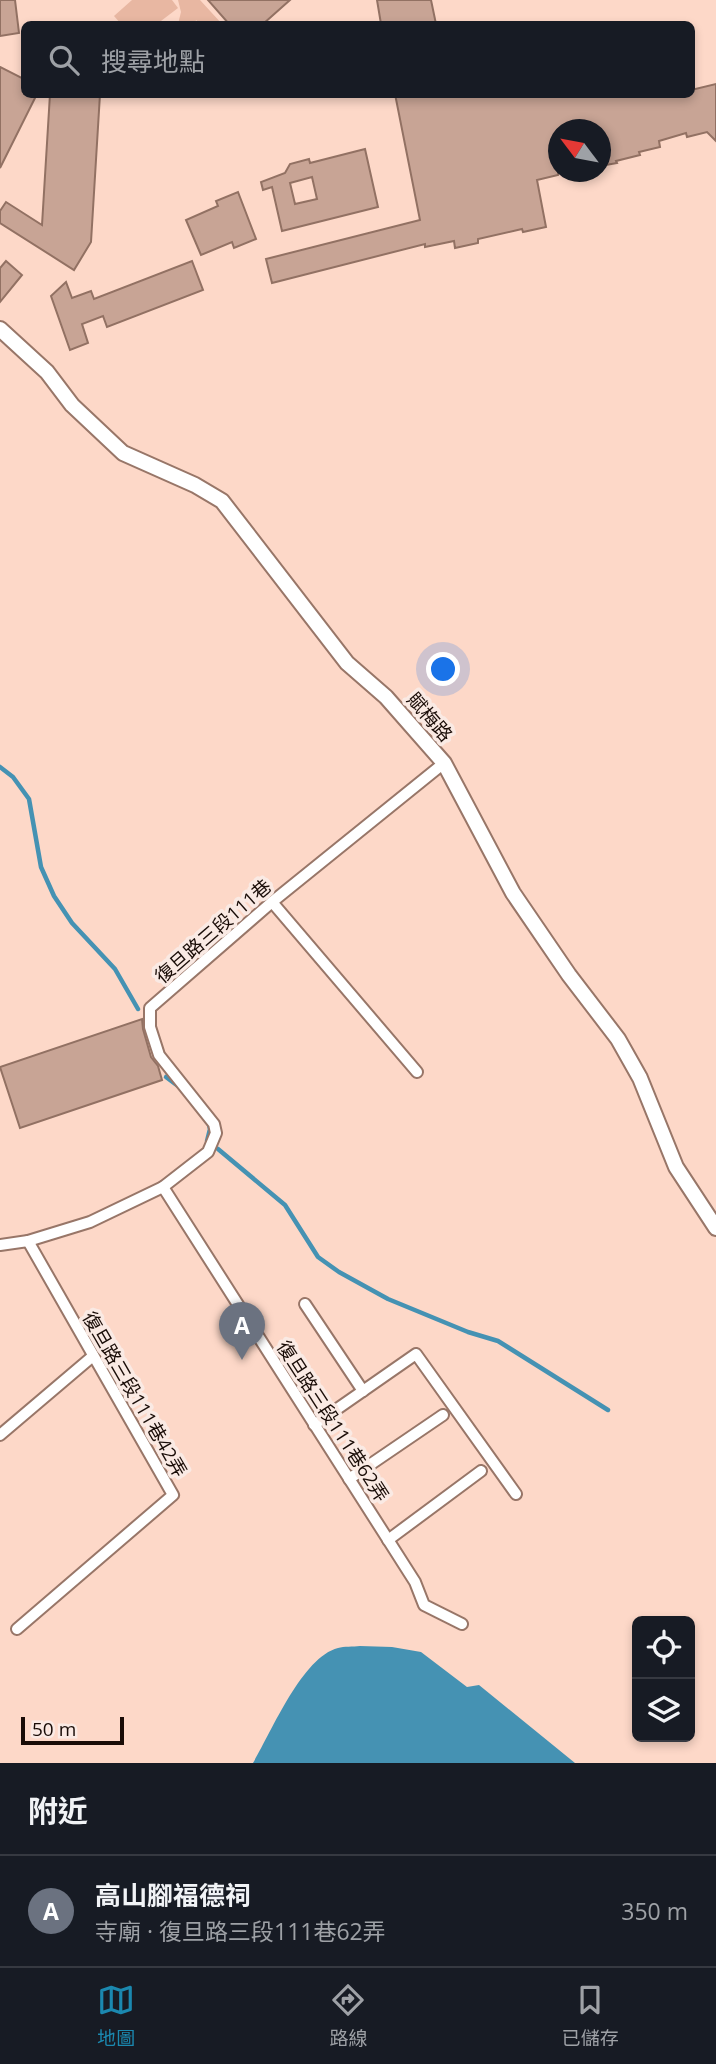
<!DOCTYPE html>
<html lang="zh-TW">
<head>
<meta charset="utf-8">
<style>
	body { margin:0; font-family:"Open Sans","Noto Sans TC",sans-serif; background:#242831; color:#f1f3f6 }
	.controls { position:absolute; right:21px; bottom:21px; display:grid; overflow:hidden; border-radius:10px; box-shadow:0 4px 10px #0003 }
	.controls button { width:63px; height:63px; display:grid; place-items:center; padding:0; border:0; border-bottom:2px solid #363941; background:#171b24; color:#f1f3f6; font:35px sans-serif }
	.compass { position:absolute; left:548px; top:119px; width:63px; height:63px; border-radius:50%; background:#171b24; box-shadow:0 4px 10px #0003; rotate:302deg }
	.scale { position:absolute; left:21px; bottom:18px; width:103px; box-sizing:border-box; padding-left:7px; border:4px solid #190c07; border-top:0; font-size:19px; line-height:24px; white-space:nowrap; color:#190c07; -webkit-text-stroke:5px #faeae4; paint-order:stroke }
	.you { position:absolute; left:444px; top:670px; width:24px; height:24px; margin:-18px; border:5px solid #fff; border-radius:50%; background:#1a73e8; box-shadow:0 0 0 10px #1a73e833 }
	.badge { display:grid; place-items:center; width:46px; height:46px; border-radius:50%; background:#1b88af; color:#fff; font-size:23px; font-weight:700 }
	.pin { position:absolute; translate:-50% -58px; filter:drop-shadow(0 2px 4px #0008) }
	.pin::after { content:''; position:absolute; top:37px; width:24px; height:21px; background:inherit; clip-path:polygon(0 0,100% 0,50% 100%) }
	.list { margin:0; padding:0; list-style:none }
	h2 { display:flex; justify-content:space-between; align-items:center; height:91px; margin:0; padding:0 28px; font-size:30px }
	h2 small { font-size:23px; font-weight:400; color:#9ea1a6 }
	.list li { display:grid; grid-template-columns:46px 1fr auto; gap:21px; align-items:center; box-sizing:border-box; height:112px; padding:0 28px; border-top:2px solid #363941 }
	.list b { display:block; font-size:26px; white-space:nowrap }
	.list p { margin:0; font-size:23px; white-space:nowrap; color:#9ea1a6 }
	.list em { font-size:23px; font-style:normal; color:#9ea1a6 }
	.icon { flex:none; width:38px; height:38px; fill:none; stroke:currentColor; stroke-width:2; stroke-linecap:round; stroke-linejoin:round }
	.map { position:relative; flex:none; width:716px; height:1763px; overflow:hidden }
	.search { position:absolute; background:#171b24; box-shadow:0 4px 10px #0003; left:21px; right:21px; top:21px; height:77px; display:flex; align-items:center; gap:18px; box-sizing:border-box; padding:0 24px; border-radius:10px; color:#9ea1a6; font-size:26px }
	.sheet { height:203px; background:#171b24 }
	nav { display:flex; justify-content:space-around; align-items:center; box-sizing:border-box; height:98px; border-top:2px solid #363941; background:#171b24; font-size:19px; color:#9ea1a6 }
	nav a { display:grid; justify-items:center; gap:4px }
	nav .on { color:#1b88af }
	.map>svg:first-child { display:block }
	.green { fill:#e8b7a2 }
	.water { fill:#4592b3 }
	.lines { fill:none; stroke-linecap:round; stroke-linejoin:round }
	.stream { stroke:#4592b3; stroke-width:4.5 }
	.building { fill:#c8a495; stroke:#927163; stroke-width:2; fill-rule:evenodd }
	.minor-casing { stroke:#987668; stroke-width:14 }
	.tertiary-casing { stroke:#987668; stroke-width:18 }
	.minor { stroke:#fff; stroke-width:10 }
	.tertiary { stroke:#fff; stroke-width:14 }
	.labels { text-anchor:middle; stroke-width:7; stroke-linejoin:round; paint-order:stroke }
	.street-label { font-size:19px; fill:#190c07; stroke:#faeae4 }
</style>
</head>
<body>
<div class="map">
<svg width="716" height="1763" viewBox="0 0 716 1763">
	<rect width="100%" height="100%" fill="#fdd8c8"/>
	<g class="green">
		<polygon points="132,0 172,0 178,8 157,24 121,24 114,16"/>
		<polygon points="178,0 200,0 222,24 200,24 196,20 195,24 178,24 181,12"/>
	</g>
	<path class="water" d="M360 1646 392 1647 421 1652 467 1687 479 1685 575 1763H253C271 1733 302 1657 338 1648 344 1646 353 1647 360 1646Z"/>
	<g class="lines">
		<g class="stream">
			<polyline points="0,767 13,777 29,799 41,867 54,896 72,923 115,969 138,1009"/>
			<polyline points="166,1077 178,1086"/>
			<polyline points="207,1141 210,1129 209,1125"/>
			<polyline points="218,1149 285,1205 318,1257 339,1272 388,1299 468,1332 498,1341 608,1410"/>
		</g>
	</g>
	<g class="building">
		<polygon points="0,0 15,0 19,33 0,36"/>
		<polygon points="208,0 290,0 263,24 229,24"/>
		<polygon points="377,0 431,0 436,24 381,24"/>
		<polygon points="0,67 24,79 24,94 37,94 0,168"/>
		<polygon points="716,84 716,141 707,132 687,137 686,133 659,141 660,147 639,152 640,155 616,161 617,163 600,166 600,130 558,130 558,175 537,180 546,227 523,232 522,229 478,239 478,243 455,248 454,241 425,247 425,244 272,283 266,259 420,220 395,94 691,94 691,90"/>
		<polygon points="50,94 100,94 91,242 74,270 0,223 0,211 6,202 42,225"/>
		<path d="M365 149 378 207 282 231 272 187 263 190 261 182 285 173 290 164 309 159 310 163ZM312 177 317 199 295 204 290 183Z"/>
		<polygon points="238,192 256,239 234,248 232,242 201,255 186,220 218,206 216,201"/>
		<polygon points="6,261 22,275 0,302 0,268"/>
		<polygon points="192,261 203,290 107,327 103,316 82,324 88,343 70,350 51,296 66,282 72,298 91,291 94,299"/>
		<polygon points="142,1019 143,1029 151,1057 158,1066 162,1080 20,1128 0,1067"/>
	</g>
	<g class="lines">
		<defs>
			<g id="minor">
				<polyline points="272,902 417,1072"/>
				<polyline points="163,1187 415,1582 424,1605 462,1624"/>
				<polyline points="0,1245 28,1241 90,1222 163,1187 208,1152 216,1133 214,1124 159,1055 150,1027 150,1008 272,902 444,763"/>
				<polyline points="305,1304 363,1391"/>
				<polyline points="314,1425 416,1354 516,1494"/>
				<polyline points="0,1435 93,1356"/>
				<polyline points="349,1479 443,1415"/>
				<polyline points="388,1540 481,1471"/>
				<polyline points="17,1629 173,1495 28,1241"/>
			</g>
			<polyline id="tertiary" points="0,329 47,372 72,405 123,453 195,485 222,501 347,663 386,697 444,763 513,893 569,975 618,1039 640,1078 676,1167 716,1228"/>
		</defs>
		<use href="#minor" class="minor-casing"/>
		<use href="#tertiary" class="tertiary-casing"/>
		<use href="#minor" class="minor"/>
		<use href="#tertiary" class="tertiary"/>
	</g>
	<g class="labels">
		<g class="street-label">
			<text transform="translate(430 717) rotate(49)" y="7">賦梅路</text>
			<text transform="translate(213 931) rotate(-41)" y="7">復旦路三段111巷</text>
			<text transform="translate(135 1394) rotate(60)" y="7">復旦路三段111巷42弄</text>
			<text transform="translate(333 1421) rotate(57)" y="7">復旦路三段111巷62弄</text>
		</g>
	</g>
</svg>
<div class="controls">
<button><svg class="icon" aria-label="locate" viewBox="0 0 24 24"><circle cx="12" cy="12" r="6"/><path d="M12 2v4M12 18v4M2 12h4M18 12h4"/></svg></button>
<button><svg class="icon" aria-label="layers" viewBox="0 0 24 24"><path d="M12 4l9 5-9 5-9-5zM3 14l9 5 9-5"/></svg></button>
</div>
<svg class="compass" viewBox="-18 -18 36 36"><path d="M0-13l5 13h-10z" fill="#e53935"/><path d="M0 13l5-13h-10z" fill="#9ea1a6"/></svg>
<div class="scale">50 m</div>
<div class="you"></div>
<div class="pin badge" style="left:242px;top:1360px;background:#6b7280">A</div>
<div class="search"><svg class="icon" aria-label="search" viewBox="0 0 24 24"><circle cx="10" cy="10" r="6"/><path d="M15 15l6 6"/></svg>搜尋地點</div>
</div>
<section class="sheet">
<h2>附近<small></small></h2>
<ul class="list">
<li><span class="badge" style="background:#6b7280">A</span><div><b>高山腳福德祠</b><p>寺廟 · 復旦路三段111巷62弄</p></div><em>350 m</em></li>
</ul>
</section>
<nav>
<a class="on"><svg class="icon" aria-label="map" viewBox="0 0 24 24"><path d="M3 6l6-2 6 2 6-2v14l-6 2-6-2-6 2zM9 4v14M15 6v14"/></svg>地圖</a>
<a><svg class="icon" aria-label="directions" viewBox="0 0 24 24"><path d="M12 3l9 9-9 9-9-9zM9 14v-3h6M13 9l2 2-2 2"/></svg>路線</a>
<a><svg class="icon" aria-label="saved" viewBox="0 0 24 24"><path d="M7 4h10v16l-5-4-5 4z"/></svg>已儲存</a>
</nav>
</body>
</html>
